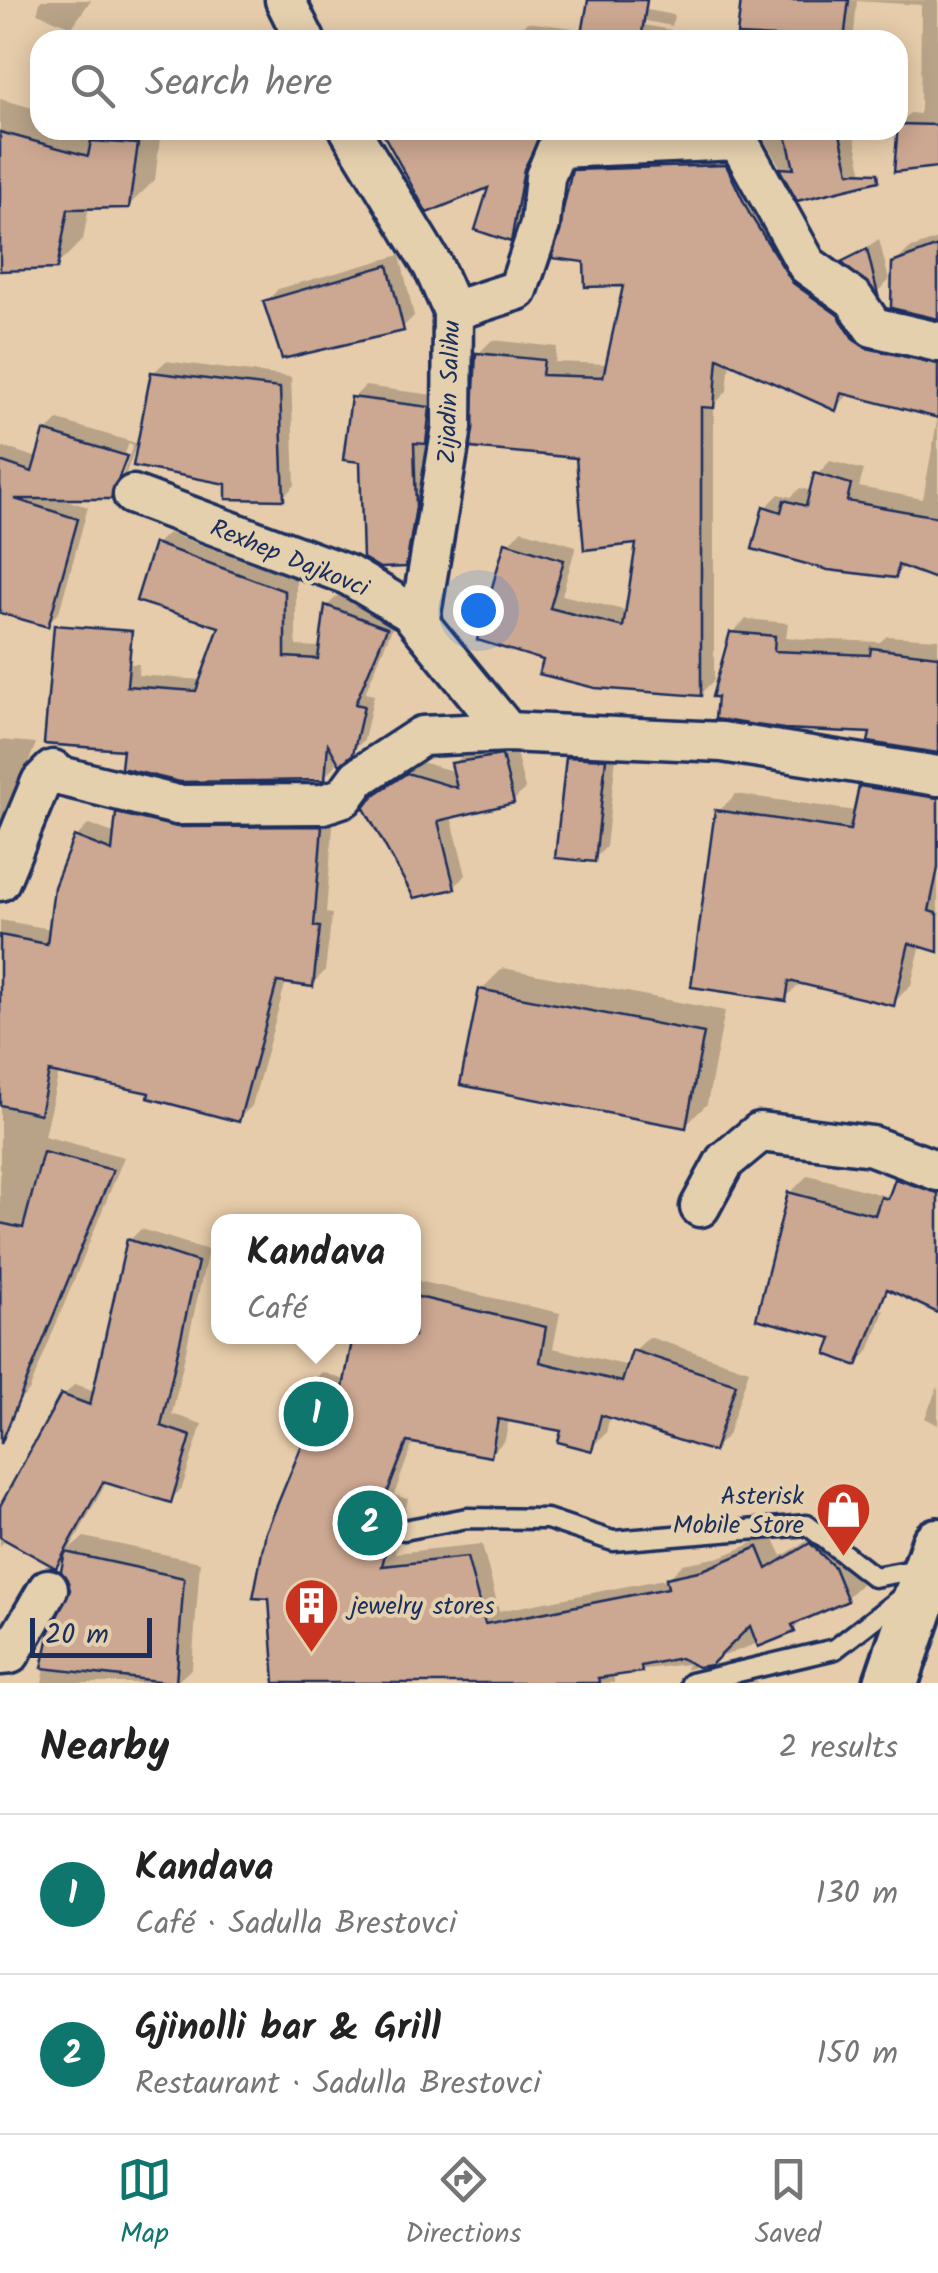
<!DOCTYPE html>
<html lang="en">
<head>
<meta charset="utf-8">
<style>
	body { margin:0; font-family:Kalam,sans-serif; background:#f2f2f2; color:#222 }
	.scale { position:absolute; left:30px; bottom:25px; width:122px; box-sizing:border-box; padding-left:10px; border:5px solid #1b2f5e; border-top:0; font-size:28px; line-height:35px; white-space:nowrap; color:#1b2f5e; -webkit-text-stroke:8px #e5d0ae; paint-order:stroke }
	.you { position:absolute; left:478px; top:610px; width:35px; height:35px; margin:-25px; border:8px solid #fff; border-radius:50%; background:#1a73e8; box-shadow:0 0 0 15px #1a73e833 }
	.badge { display:grid; place-items:center; width:65px; height:65px; border-radius:50%; background:#0f766e; color:#fff; font-size:32px; font-weight:700 }
	.pin { position:absolute; translate:-50% -50%; border:5px solid #fff; box-shadow:0 2px 10px #0006 }
	.popup { position:absolute; left:211px; top:1214px; width:210px; height:130px; box-sizing:border-box; display:grid; place-content:center; border-radius:20px; background:#fff; filter:drop-shadow(0 2px 8px #0005); font-size:32px; white-space:nowrap; color:#767676 }
	.popup b { font-size:38px; color:#222 }
	.popup::after { content:''; position:absolute; left:50%; top:100%; margin-left:-20px; border:20px solid transparent; border-top-color:#fff }
	.list { margin:0; padding:0; list-style:none }
	h2 { display:flex; justify-content:space-between; align-items:center; height:130px; margin:0; padding:0 40px; font-size:42px }
	h2 small { font-size:32px; font-weight:400; color:#767676 }
	.list li { display:grid; grid-template-columns:65px 1fr auto; gap:30px; align-items:center; box-sizing:border-box; height:160px; padding:0 40px; border-top:2px solid #e0e0e0 }
	.list b { display:block; font-size:38px; white-space:nowrap }
	.list p { margin:0; font-size:32px; white-space:nowrap; color:#767676 }
	.list em { font-size:32px; font-style:normal; color:#767676 }
	.icon { flex:none; width:55px; height:55px; fill:none; stroke:currentColor; stroke-width:2; stroke-linecap:round; stroke-linejoin:round }
	.map { position:relative; flex:none; width:938px; height:1683px; overflow:hidden }
	.search { position:absolute; background:#fff; box-shadow:0 5px 25px #0003; left:30px; right:30px; top:30px; height:110px; display:flex; align-items:center; gap:25px; box-sizing:border-box; padding:0 35px; border-radius:30px; color:#767676; font-size:38px }
	.sheet { height:450px; background:#fff }
	nav { display:flex; justify-content:space-around; align-items:center; box-sizing:border-box; height:140px; border-top:2px solid #e0e0e0; background:#fff; font-size:28px; color:#767676 }
	nav a { display:grid; justify-items:center; gap:5px }
	nav .on { color:#0f766e }
	.map>svg:first-child { display:block }
	.shadow { fill:#0003; fill-rule:evenodd }
	.building { fill:#cca791; stroke:#1b2f5e; stroke-width:2.5 }
	.lines { fill:none; stroke-linecap:round; stroke-linejoin:round }
	.service-casing { stroke:#1b2f5e; stroke-width:25 }
	.minor-casing { stroke:#1b2f5e; stroke-width:45 }
	.secondary-casing { stroke:#1b2f5e; stroke-width:60 }
	.service { stroke:#e5d0ae; stroke-width:18 }
	.minor { stroke:#e5d0ae; stroke-width:38 }
	.secondary { stroke:#e5d0ae; stroke-width:52 }
	.labels { text-anchor:middle; stroke-width:8; stroke-linejoin:round; paint-order:stroke }
	.street-label { font-size:25px; fill:#1b2f5e; stroke:#e5d0ae }
	.poi-label { font-size:25px; fill:#1b2f5e; stroke:#e5d0ae; text-anchor:end }
</style>
</head>
<body>
<div class="map">
<svg width="938" height="1683" viewBox="0 0 938 1683">
	<rect width="100%" height="100%" fill="#e6ccaa"/>
	<filter id="ink" filterUnits="userSpaceOnUse"><feTurbulence type="fractalNoise" baseFrequency=".01" numOctaves="2"/><feDisplacementMap in="SourceGraphic" scale="20" xChannelSelector="R" yChannelSelector="G"/><feConvolveMatrix kernelMatrix="1 2 1 2 8 2 1 2 1" color-interpolation-filters="sRGB"/></filter>
	<g filter="url(#ink)">
		<g class="shadow">
			<polygon points="41,0 91,0 72,27 37,13"/>
			<polygon points="744,0 938,0 938,164 897,170 898,125 910,113 920,114 921,5 857,1 854,33 847,40 739,40"/>
			<polygon points="600,1 674,15 672,26 594,11 594,16 671,30 670,40 589,40 584,37 588,13"/>
			<polygon points="527,22 573,28 571,40 514,40"/>
			<polygon points="0,99 40,110 40,130 161,130 155,180 128,206 89,206 83,240 56,266 0,268"/>
			<polygon points="427,130 546,130 535,154 522,227 510,239 491,184"/>
			<polygon points="758,130 853,130 863,174 799,198"/>
			<polygon points="739,150 801,263 938,347 938,415 850,393 836,408 730,360 727,391 714,405 714,680 700,694 546,658 508,543 522,530 576,546 562,595 628,611 639,542 578,456 478,354 492,340 557,347 555,362 608,364 626,283 575,171 589,157"/>
			<polygon points="879,239 889,280 878,291 845,262"/>
			<polygon points="938,239 938,316 894,264 909,249"/>
			<polygon points="400,255 414,316 402,328 266,302 278,289"/>
			<path d="M166 361 291 377 295 485 283 497 135 448 122 484 110 497 60 498 88 507 59 612 47 624 0 611V446L38 458 46 432 58 420 139 444 153 373ZM129 443 133 445 118 488H112Z"/>
			<polygon points="365,386 441,396 438,429 426,441 427,493 417,553 405,565 362,460 353,398"/>
			<polygon points="938,416 938,578 905,565 895,576 765,508 779,494 791,497 800,488 812,491 817,475 830,461 864,470 859,487 923,499"/>
			<polygon points="168,533 296,579 296,646 322,647 327,606 339,594 397,616 365,693 374,695 364,740 351,752 337,755 336,765 324,777 126,748 64,663 139,664 138,675 203,680 222,625 156,544"/>
			<polygon points="746,619 788,623 786,638 880,642 887,636 938,639 938,743 732,633"/>
			<polygon points="0,740 36,743 0,840"/>
			<polygon points="514,744 525,789 513,801 451,816 466,875 454,887 376,796 421,762 456,772 454,764 466,752"/>
			<polygon points="581,746 617,748 606,847 594,859 568,758"/>
			<polygon points="879,770 938,780 938,950 921,944 911,985 893,1003 802,982 785,998 718,812 736,794 856,811 861,788"/>
			<polygon points="132,801 334,814 326,913 332,914 325,971 312,984 286,981 252,1106 238,1119 152,1091 59,1072 44,1136 124,1157 29,1391 16,1404 0,1399 0,920 51,929 76,837 89,824 116,834 119,814"/>
			<polygon points="503,968 725,1011 707,1104 685,1126 481,990"/>
			<polygon points="915,1162 938,1171 938,1310 814,1255 884,1311 869,1351 856,1363 836,1336 790,1193 808,1175 886,1196"/>
			<polygon points="141,1229 208,1250 172,1414 202,1424 182,1488 170,1500 107,1481 70,1549 84,1537 200,1562 192,1668 176,1683 42,1683 52,1631 73,1590 67,1553 55,1565 7,1538 0,1546 0,1511 63,1396 75,1384 95,1391 129,1241"/>
			<polygon points="414,1280 560,1313 553,1348 629,1366 634,1351 649,1337 749,1370 728,1435 714,1449 610,1415 606,1433 591,1448 564,1429 509,1419 505,1440 491,1454 414,1440 394,1495 408,1499 395,1553 482,1544 499,1611 669,1578 683,1564 720,1557 772,1535 782,1556 826,1530 847,1552 861,1584 846,1598 809,1614 793,1630 686,1670 687,1664 614,1673 614,1683 278,1683 312,1427 308,1386 322,1372 347,1381 414,1336"/>
			<polygon points="938,1386 938,1425 925,1418"/>
			<polygon points="743,1674 758,1683 689,1683"/>
		</g>
		<g class="building">
			<polygon points="588,0 647,0 641,40 581,40"/>
			<polygon points="741,0 849,0 844,40 737,35"/>
			<polygon points="898,124 938,125 938,167 894,172"/>
			<polygon points="381,130 544,130 524,169 511,242 475,230 488,188 427,213"/>
			<polygon points="785,130 839,130 849,172 878,173 879,181 797,201 779,168 794,169"/>
			<polygon points="0,132 88,156 91,141 138,144 129,208 68,209 57,269 0,271"/>
			<polygon points="726,165 749,213 793,283 838,315 854,340 867,348 938,364 938,418 841,393 836,411 718,358 714,408 701,407 701,696 595,688 539,674 543,660 477,640 505,542 564,560 550,608 623,627 636,544 584,550 576,458 471,448 476,353 544,360 542,375 603,377 623,286 585,287 584,262 552,258 572,170"/>
			<polygon points="938,246 938,319 891,308 892,263"/>
			<polygon points="867,249 878,295 841,262"/>
			<polygon points="388,265 404,331 282,359 263,301"/>
			<polygon points="151,372 280,388 284,500 226,499 226,484 133,466"/>
			<polygon points="351,397 430,407 426,444 414,443 416,507 406,567 380,568 363,558 360,462 343,460"/>
			<polygon points="44,431 127,456 111,499 15,499 78,519 48,627 0,613 0,461 32,472"/>
			<polygon points="814,473 851,484 847,501 938,517 938,580 898,565 896,578 828,570 752,549 763,506 781,512 784,500 806,506"/>
			<polygon points="154,543 285,591 285,657 318,659 325,605 387,628 355,704 364,706 353,754 340,765 328,744 325,780 180,782 121,768 123,750 44,744 54,625 132,631 127,686 196,691 219,627 136,601"/>
			<polygon points="730,632 775,636 774,651 870,655 871,648 938,656 938,753 868,742 870,733 784,729 715,719 717,697 712,697"/>
			<polygon points="502,755 514,803 438,821 455,889 414,898 364,808 374,795 407,773 457,788 451,763"/>
			<polygon points="566,757 606,759 595,862 555,858"/>
			<polygon points="859,786 938,798 938,868 929,911 938,914 938,952 909,943 894,1006 789,981 786,1001 691,987 715,810 850,830"/>
			<polygon points="116,813 177,827 322,826 314,926 320,927 313,987 277,982 239,1122 148,1098 149,1093 49,1072 40,1114 0,1105 0,935 47,944 54,887 74,836 112,851"/>
			<polygon points="479,989 704,1033 686,1128 460,1085"/>
			<polygon points="43,1152 113,1170 1,1444 0,1223 23,1228"/>
			<polygon points="895,1179 938,1193 938,1313 887,1289 857,1366 826,1354 832,1338 756,1319 788,1192 875,1215 881,1197 888,1199"/>
			<polygon points="127,1239 198,1262 161,1426 191,1436 171,1503 103,1482 56,1568 0,1537 0,1506 61,1394 90,1405"/>
			<polygon points="414,1296 546,1327 540,1362 622,1382 632,1350 736,1384 714,1452 601,1415 592,1451 558,1442 561,1431 498,1419 491,1457 407,1442 381,1509 395,1513 382,1566 467,1557 485,1624 668,1588 666,1578 703,1570 758,1547 767,1569 810,1543 834,1567 848,1601 792,1625 795,1632 758,1647 750,1626 711,1665 698,1667 680,1658 641,1666 642,1672 598,1678 600,1683 275,1683 269,1599 253,1598 266,1532 309,1428 292,1422 306,1385 341,1398 353,1336 414,1336"/>
			<polygon points="65,1552 184,1578 176,1683 42,1668 50,1631 70,1590 61,1571"/>
		</g>
		<g class="lines">
			<defs>
				<g id="service">
					<polyline points="404,1530 467,1518 547,1519 613,1541 807,1525 874,1577 924,1568"/>
					<polyline points="691,1683 835,1649 907,1593"/>
				</g>
				<g id="minor">
					<polyline points="285,0 305,40"/>
					<polyline points="350,130 433,266 453,311 452,427 420,619"/>
					<polyline points="453,311 518,290 540,225 545,177 557,148 738,140 807,265 854,299 873,327 938,342"/>
					<polyline points="133,495 348,575 410,612 508,732"/>
					<polyline points="0,881 41,782 53,770 56,775 177,805 323,804 344,797 358,778 422,736 508,732 722,742 938,776"/>
					<polyline points="700,1207 725,1161 760,1132 872,1146 938,1171"/>
					<polyline points="0,1655 10,1654 48,1589"/>
				</g>
				<polyline id="secondary" points="891,1683 938,1545"/>
			</defs>
			<use href="#service" class="service-casing"/>
			<use href="#minor" class="minor-casing"/>
			<use href="#secondary" class="secondary-casing"/>
			<use href="#service" class="service"/>
			<use href="#minor" class="minor"/>
			<use href="#secondary" class="secondary"/>
		</g>
	</g>
	<defs>
		<symbol id="shop-pin" viewBox="-11 -11 22 30"><path d="M0 17L-7.5 6A9.5 9.5 0 1 1 7.5 6Z" fill="#c8321e" stroke="#e5d0ae"/><path d="M-5-2.5h2.3a2.7 3.5 0 0 1 5.4 0H5L5.5 6h-11ZM-1.5-2.5h3a1.5 2.3 0 0 0-3 0Z" fill="#fff"/></symbol>
		<symbol id="building-pin" viewBox="-11 -11 22 30"><path d="M0 17L-7.5 6A9.5 9.5 0 1 1 7.5 6Z" fill="#c8321e" stroke="#e5d0ae"/><path d="M-4-6H4V6H1V3H-1V6H-4ZM-2.5-4.3h1.7v1.8h-1.7ZM.8-4.3h1.7v1.8H.8ZM-2.5-1h1.7V.8h-1.7ZM.8-1h1.7V.8H.8Z" fill="#fff"/></symbol>
	</defs>
	<g fill-rule="evenodd">
		<use href="#shop-pin" x="812" y="1478" width="63" height="86"/>
		<use href="#building-pin" x="280" y="1574" width="63" height="86"/>
	</g>
	<g class="labels">
		<g class="street-label">
			<text transform="translate(448 392) rotate(-88)" y="9">Zijadin Salihu</text>
			<text transform="translate(290 557) rotate(22)" y="9">Rexhep Dajkovci</text>
		</g>
		<g class="poi-label">
			<text x="804" y="1504">Asterisk<tspan x="804" dy="29">Mobile Store</tspan></text>
			<text x="351" y="1614" text-anchor="start">jewelry stores</text>
		</g>
	</g>
</svg>
<div class="scale">20 m</div>
<div class="you"></div>
<div class="pin badge" style="left:316px;top:1414px">1</div>
<div class="popup"><b>Kandava</b>Café</div>
<div class="pin badge" style="left:370px;top:1523px">2</div>
<div class="search"><svg class="icon" aria-label="search" viewBox="0 0 24 24"><circle cx="10" cy="10" r="6"/><path d="M15 15l6 6"/></svg>Search here</div>
</div>
<section class="sheet">
<h2>Nearby<small>2 results</small></h2>
<ul class="list">
<li><span class="badge">1</span><div><b>Kandava</b><p>Café · Sadulla Brestovci</p></div><em>130 m</em></li>
<li><span class="badge">2</span><div><b>Gjinolli bar &amp; Grill</b><p>Restaurant · Sadulla Brestovci</p></div><em>150 m</em></li>
</ul>
</section>
<nav>
<a class="on"><svg class="icon" aria-label="map" viewBox="0 0 24 24"><path d="M3 6l6-2 6 2 6-2v14l-6 2-6-2-6 2zM9 4v14M15 6v14"/></svg>Map</a>
<a><svg class="icon" aria-label="directions" viewBox="0 0 24 24"><path d="M12 3l9 9-9 9-9-9zM9 14v-3h6M13 9l2 2-2 2"/></svg>Directions</a>
<a><svg class="icon" aria-label="saved" viewBox="0 0 24 24"><path d="M7 4h10v16l-5-4-5 4z"/></svg>Saved</a>
</nav>
</body>
</html>
